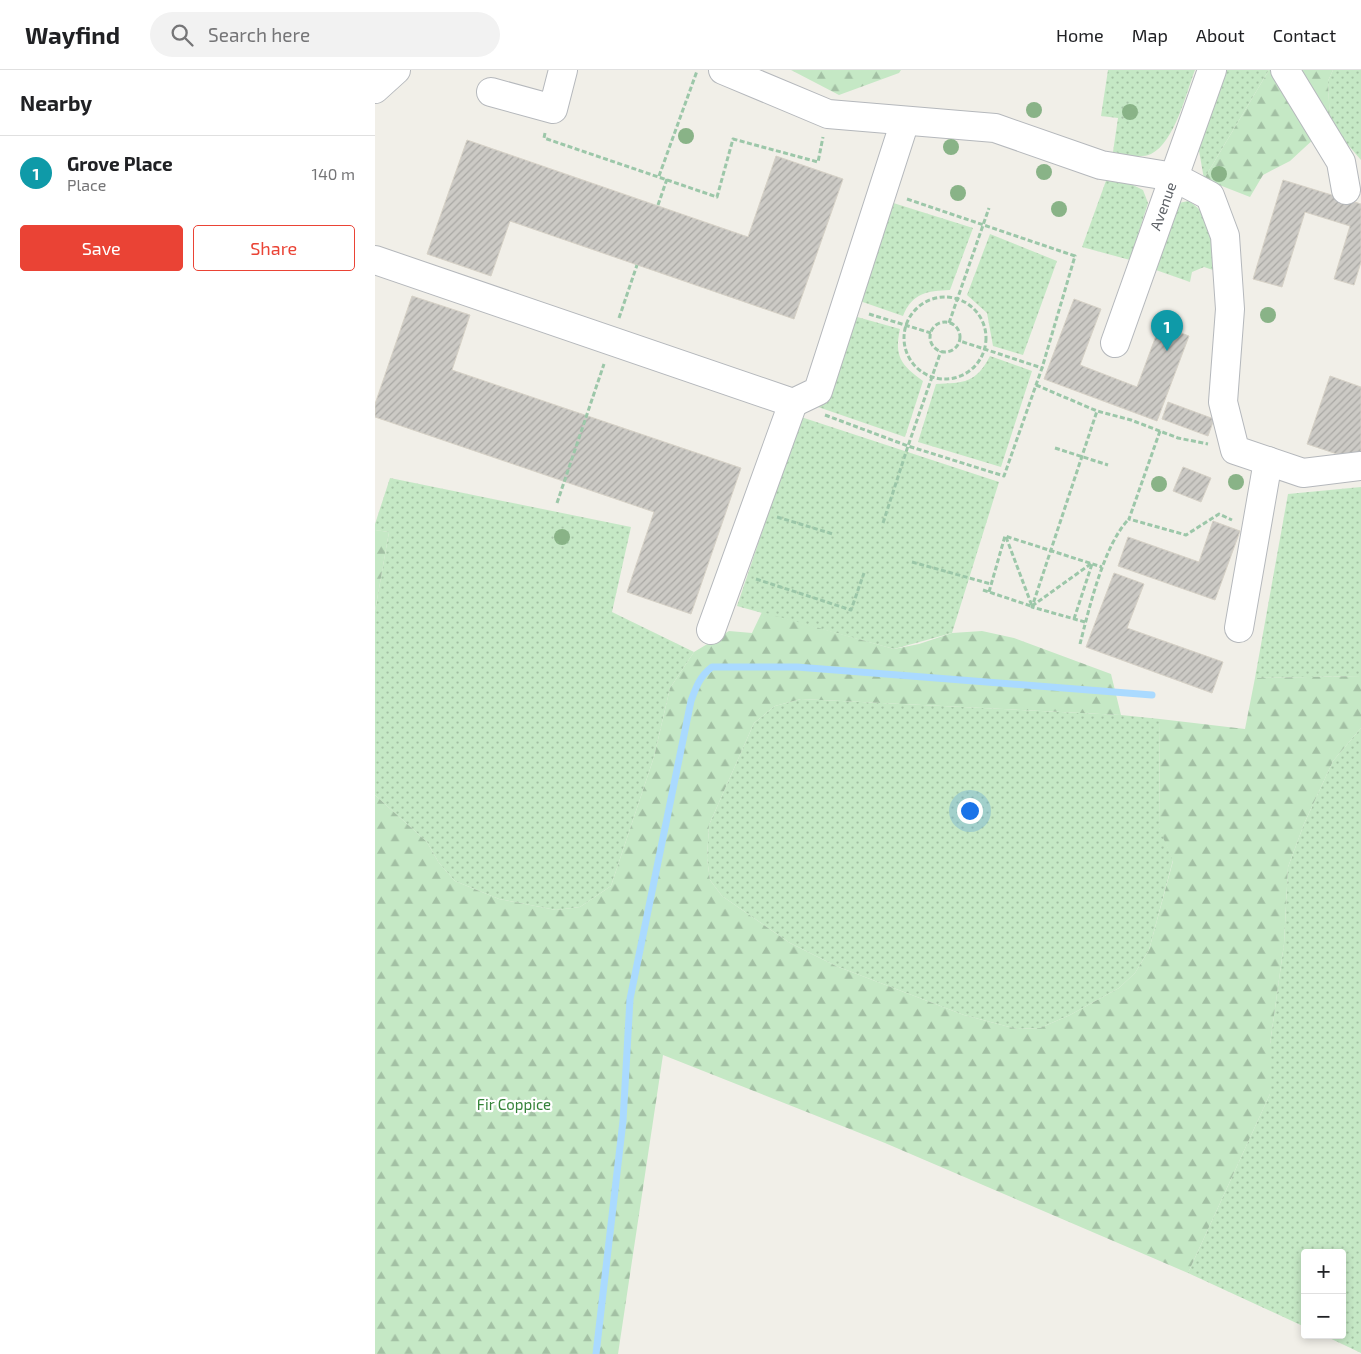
<!DOCTYPE html>
<html lang="en">
<head>
<meta charset="utf-8">
<style>
	body { margin:0; font-family:"Exo 2",sans-serif; background:#f2f2f2; color:#202124 }
	.controls { position:absolute; right:15px; bottom:15px; display:grid; overflow:hidden; border-radius:5px; box-shadow:0 2px 8px #0003 }
	.controls button { width:45px; height:45px; display:grid; place-items:center; padding:0; border:0; border-bottom:1px solid #e0e0e0; background:#fff; color:#202124; font:25px sans-serif }
	.you { position:absolute; left:594px; top:740px; width:18px; height:18px; margin:-12px; border:4px solid #fff; border-radius:50%; background:#1a73e8; box-shadow:0 0 0 8px #1a73e833 }
	.badge { display:grid; place-items:center; width:32px; height:32px; border-radius:50%; background:#ea4335; color:#fff; font-size:16px; font-weight:700 }
	.pin { position:absolute; translate:-50% -41px; filter:drop-shadow(0 1px 2px #0008) }
	.pin::after { content:''; position:absolute; top:26px; width:18px; height:15px; background:inherit; clip-path:polygon(0 0,100% 0,50% 100%) }
	.list { margin:0; padding:0; list-style:none }
	h2 { display:flex; justify-content:space-between; align-items:center; height:65px; margin:0; padding:0 20px; font-size:21px }
	h2 small { font-size:16px; font-weight:400; color:#757577 }
	.list li { display:grid; grid-template-columns:32px 1fr auto; gap:15px; align-items:center; box-sizing:border-box; height:75px; padding:0 20px; border-top:1px solid #e0e0e0 }
	.list b { display:block; font-size:19px; white-space:nowrap }
	.list p { margin:0; font-size:16px; white-space:nowrap; color:#757577 }
	.list em { font-size:16px; font-style:normal; color:#757577 }
	.actions { display:flex; gap:10px; padding:15px 20px }
	.actions a { flex:1; padding:11px 0; border:1px solid #ea4335; border-radius:5px; text-align:center; font-size:18px; color:#ea4335 }
	.actions .main { background:#ea4335; color:#fff }
	.icon { flex:none; width:28px; height:28px; fill:none; stroke:currentColor; stroke-width:2; stroke-linecap:round; stroke-linejoin:round }
	.map { position:relative; flex:none; width:986px; height:1284px; overflow:hidden }
	header { display:flex; align-items:center; gap:30px; box-sizing:border-box; height:70px; padding:0 25px; background:#fff; border-bottom:1px solid #e0e0e0 }
	header strong { font-size:24px }
	nav { display:flex; gap:28px; margin-inline-start:auto; font-size:18px }
	.search { width:350px; height:45px; background:#f2f2f2; display:flex; align-items:center; gap:12px; box-sizing:border-box; padding:0 18px; border-radius:28px; color:#757577; font-size:19px }
	main { display:flex }
	aside { flex:1; background:#fff }
	.map>svg:first-child { display:block }
	.grass { fill:url(#grass-dots) }
	.forest { fill:url(#forest-firs) }
	.lines { fill:none; stroke-linecap:round; stroke-linejoin:round }
	.stream { stroke:#aadaff; stroke-width:7 }
	.building { fill:url(#building-hatch); stroke:#d6d1c6 }
	.minor-casing { stroke:#b5b8bc; stroke-width:30 }
	.path { stroke:#9cc7a9; stroke-width:3; stroke-dasharray:5 2.5; stroke-linecap:butt }
	.minor { stroke:#fff; stroke-width:28 }
	.tree { fill:#89b387 }
	.labels { text-anchor:middle; stroke-width:4.5; stroke-linejoin:round; paint-order:stroke }
	.street-label { font-size:15px; fill:#5f6368; stroke:#fff }
	.park-label { font-size:15px; fill:#348238; stroke:#fff }
</style>
</head>
<body>
<header>
<strong>Wayfind</strong>
<div class="search"><svg class="icon" aria-label="search" viewBox="0 0 24 24"><circle cx="10" cy="10" r="6"/><path d="M15 15l6 6"/></svg>Search here</div>
<nav><a>Home</a><a>Map</a><a>About</a><a>Contact</a></nav>
</header>
<main>
<aside>
<h2>Nearby<small></small></h2>
<ul class="list">
<li><span class="badge" style="background:#0f9aa8">1</span><div><b>Grove Place</b><p>Place</p></div><em>140 m</em></li>
</ul>
<div class="actions"><a class="main">Save</a><a>Share</a></div>
</aside>
<div class="map">
<svg width="986" height="1284" viewBox="0 0 986 1284">
	<defs>
		<pattern id="grass-dots" width="8" height="8" patternUnits="userSpaceOnUse" patternTransform="scale(1.25)"><rect width="8" height="8" fill="#c5e8c5"/><path d="M2 2h.1M6 6h.1" fill="none" stroke="#a3c0a4" stroke-width="1.8" stroke-linecap="round"/></pattern>
		<pattern id="forest-firs" width="22" height="20" patternUnits="userSpaceOnUse" patternTransform="scale(1.25)"><rect width="22" height="20" fill="#c5e8c5"/><path d="M5 1l3.5 6h-7zM16 11l3.5 6h-7z" fill="#a3c0a4"/></pattern>
		<pattern id="building-hatch" width="6" height="6" patternUnits="userSpaceOnUse" patternTransform="scale(1.25)"><rect width="6" height="6" fill="#cccac5"/><path d="M-1 1l2-2M0 6l6-6M5 7l2-2" fill="none" stroke="#a9a8a4"/></pattern>
	</defs>
	<rect width="100%" height="100%" fill="#f1efe8"/>
	<g class="grass">
		<path d="M733 0H820C811 23 800 72 776 84 765 89 749 84 738 82L743 48 726 46Z"/>
		<polygon points="847,0 894,0 829,109 823,75"/>
		<polygon points="958,0 986,0 986,90 955,54 953,11"/>
		<polygon points="732,108 756,114 768,120 773,133 755,190 707,177"/>
		<path d="M512 131 598 158 575 220C552 221 537 223 528 246L479 229Z"/>
		<path d="M814 131C842 150 838 170 841 201L829 197 817 202 815 212 778 199 803 133Z"/>
		<polygon points="615,164 682,191 648,285 618,276 612,243 592,225"/>
		<path d="M475 245 525 259C519 286 526 295 548 311L530 367 443 337Z"/>
		<path d="M615 286 657 301 626 397 543 372 561 314C589 313 601 313 615 286Z"/>
		<polygon points="426,347 624,412 577,563 519,579 362,536"/>
		<polygon points="15,408 256,457 237,542 319,582 295,618 279,687 236,816 205,837 181,840 124,829 80,811 64,793 52,772 0,725 0,541 14,462 0,460 0,454"/>
		<polygon points="986,417 986,606 880,608 913,424"/>
		<polygon points="426,629 746,645 785,649 784,757 798,790 774,880 760,903 744,918 695,945 665,958 642,959 589,945 461,896 415,873 347,826 335,810 332,788 334,755 379,653 400,636"/>
		<polygon points="986,658 986,1283 948,1265 967,1265 967,1183 930,1183 930,1257 813,1203 895,1024 895,974 909,874 913,797 929,754 958,691"/>
	</g>
	<g class="forest">
		<polygon points="416,0 526,0 524,3 464,25"/>
		<polygon points="894,0 958,0 953,11 955,54 915,91 888,105 875,127 829,109"/>
		<polygon points="0,460 14,462 0,541"/>
		<polygon points="387,542 519,579 544,574 577,563 607,561 639,568 736,604 746,645 426,629 400,636 379,653 334,755 332,788 335,810 347,826 415,873 461,896 589,945 642,959 665,958 695,945 744,918 760,903 774,880 798,791 784,758 785,649 870,659 880,608 986,606 986,658 958,691 929,754 913,797 909,874 895,974 895,1024 813,1203 510,1073 288,985 243,1284 0,1284 0,725 52,772 64,793 80,811 124,829 181,840 205,837 236,816 279,687 295,618 319,582 354,561 377,563"/>
	</g>
	<g class="lines">
		<path class="stream" d="M221 1284 248 1051 255 929 316 631C321 617 325 606 337 597H422L777 625"/>
	</g>
	<g class="building">
		<polygon points="92,70 373,167 401,86 468,109 419,249 135,151 116,206 52,184"/>
		<polygon points="908,110 986,134 986,192 979,215 959,209 975,156 930,142 907,217 878,209"/>
		<polygon points="37,226 95,245 77,300 366,398 316,544 252,522 279,442 0,347 0,334"/>
		<polygon points="699,229 726,239 705,295 762,317 785,255 814,266 782,351 669,309"/>
		<polygon points="955,306 986,317 986,392 932,374"/>
		<polygon points="793,332 839,349 833,366 787,349"/>
		<polygon points="808,397 836,408 826,432 798,421"/>
		<polygon points="838,451 865,461 840,530 743,496 753,467 824,492"/>
		<polygon points="739,503 769,514 752,558 848,592 837,623 711,577"/>
	</g>
	<g class="lines">
		<defs>
			<g id="minor">
				<polyline points="348,0 453,44 620,58 726,95 799,107 835,126 850,166 855,239 848,332 860,380 928,403 986,396"/>
				<polyline points="910,0 966,92 971,120"/>
				<polyline points="0,19 21,0"/>
				<polyline points="116,22 178,39 188,0"/>
				<polyline points="0,190 418,333 443,321 530,51"/>
				<path id="s1" d="M740 273 837 0"/>
				<polyline points="864,558 893,391"/>
				<polyline points="336,560 418,333"/>
			</g>
		</defs>
		<use href="#minor" class="minor-casing"/>
		<g class="path">
			<polyline points="170,63 169,68 342,127 358,69 443,92 448,67"/>
			<polyline points="284,106 322,1"/>
			<polyline points="532,129 700,186 667,298"/>
			<polyline points="283,135 292,109"/>
			<circle cx="570" cy="268" r="41"/>
			<polyline points="494,244 556,263"/>
			<polyline points="244,248 262,195"/>
			<circle cx="570" cy="267" r="15"/>
			<polyline points="574,253 614,138"/>
			<polyline points="661,315 722,341 756,350 803,368 833,374"/>
			<polyline points="450,345 533,376 566,281"/>
			<polyline points="785,361 754,449 811,465 844,444 857,450"/>
			<polyline points="680,378 733,395"/>
			<polyline points="182,433 229,294"/>
			<polyline points="402,447 458,464"/>
			<polyline points="508,453 533,376 629,406 667,298 585,271"/>
			<polyline points="631,467 657,536"/>
			<polyline points="537,492 616,514"/>
			<polyline points="381,509 476,540 489,503"/>
			<polyline points="608,520 656,536"/>
			<polyline points="614,522 630,466 727,497"/>
			<polyline points="657,536 717,493"/>
			<polyline points="699,549 717,494"/>
			<polyline points="710,552 657,537 722,341"/>
			<path d="M705 574C714 539 729 474 754 449"/>
		</g>
		<use href="#minor" class="minor"/>
	</g>
	<g class="tree">
		<circle cx="659" cy="40" r="8"/>
		<circle cx="755" cy="42" r="8"/>
		<circle cx="311" cy="66" r="8"/>
		<circle cx="576" cy="77" r="8"/>
		<circle cx="669" cy="102" r="8"/>
		<circle cx="844" cy="104" r="8"/>
		<circle cx="583" cy="123" r="8"/>
		<circle cx="684" cy="139" r="8"/>
		<circle cx="893" cy="245" r="8"/>
		<circle cx="861" cy="412" r="8"/>
		<circle cx="784" cy="414" r="8"/>
		<circle cx="187" cy="467" r="8"/>
	</g>
	<g class="labels">
		<g class="street-label">
			<text dy="5" stroke="none"><textPath href="#s1" startOffset="145">Avenue</textPath></text>
		</g>
		<g class="park-label">
			<text x="139" y="1040">Fir Coppice</text>
		</g>
	</g>
</svg>
<div class="controls">
<button>+</button>
<button>−</button>
</div>
<div class="you"></div>
<div class="pin badge" style="left:792px;top:281px;background:#0f9aa8">1</div>
</div>
</main>
</body>
</html>
